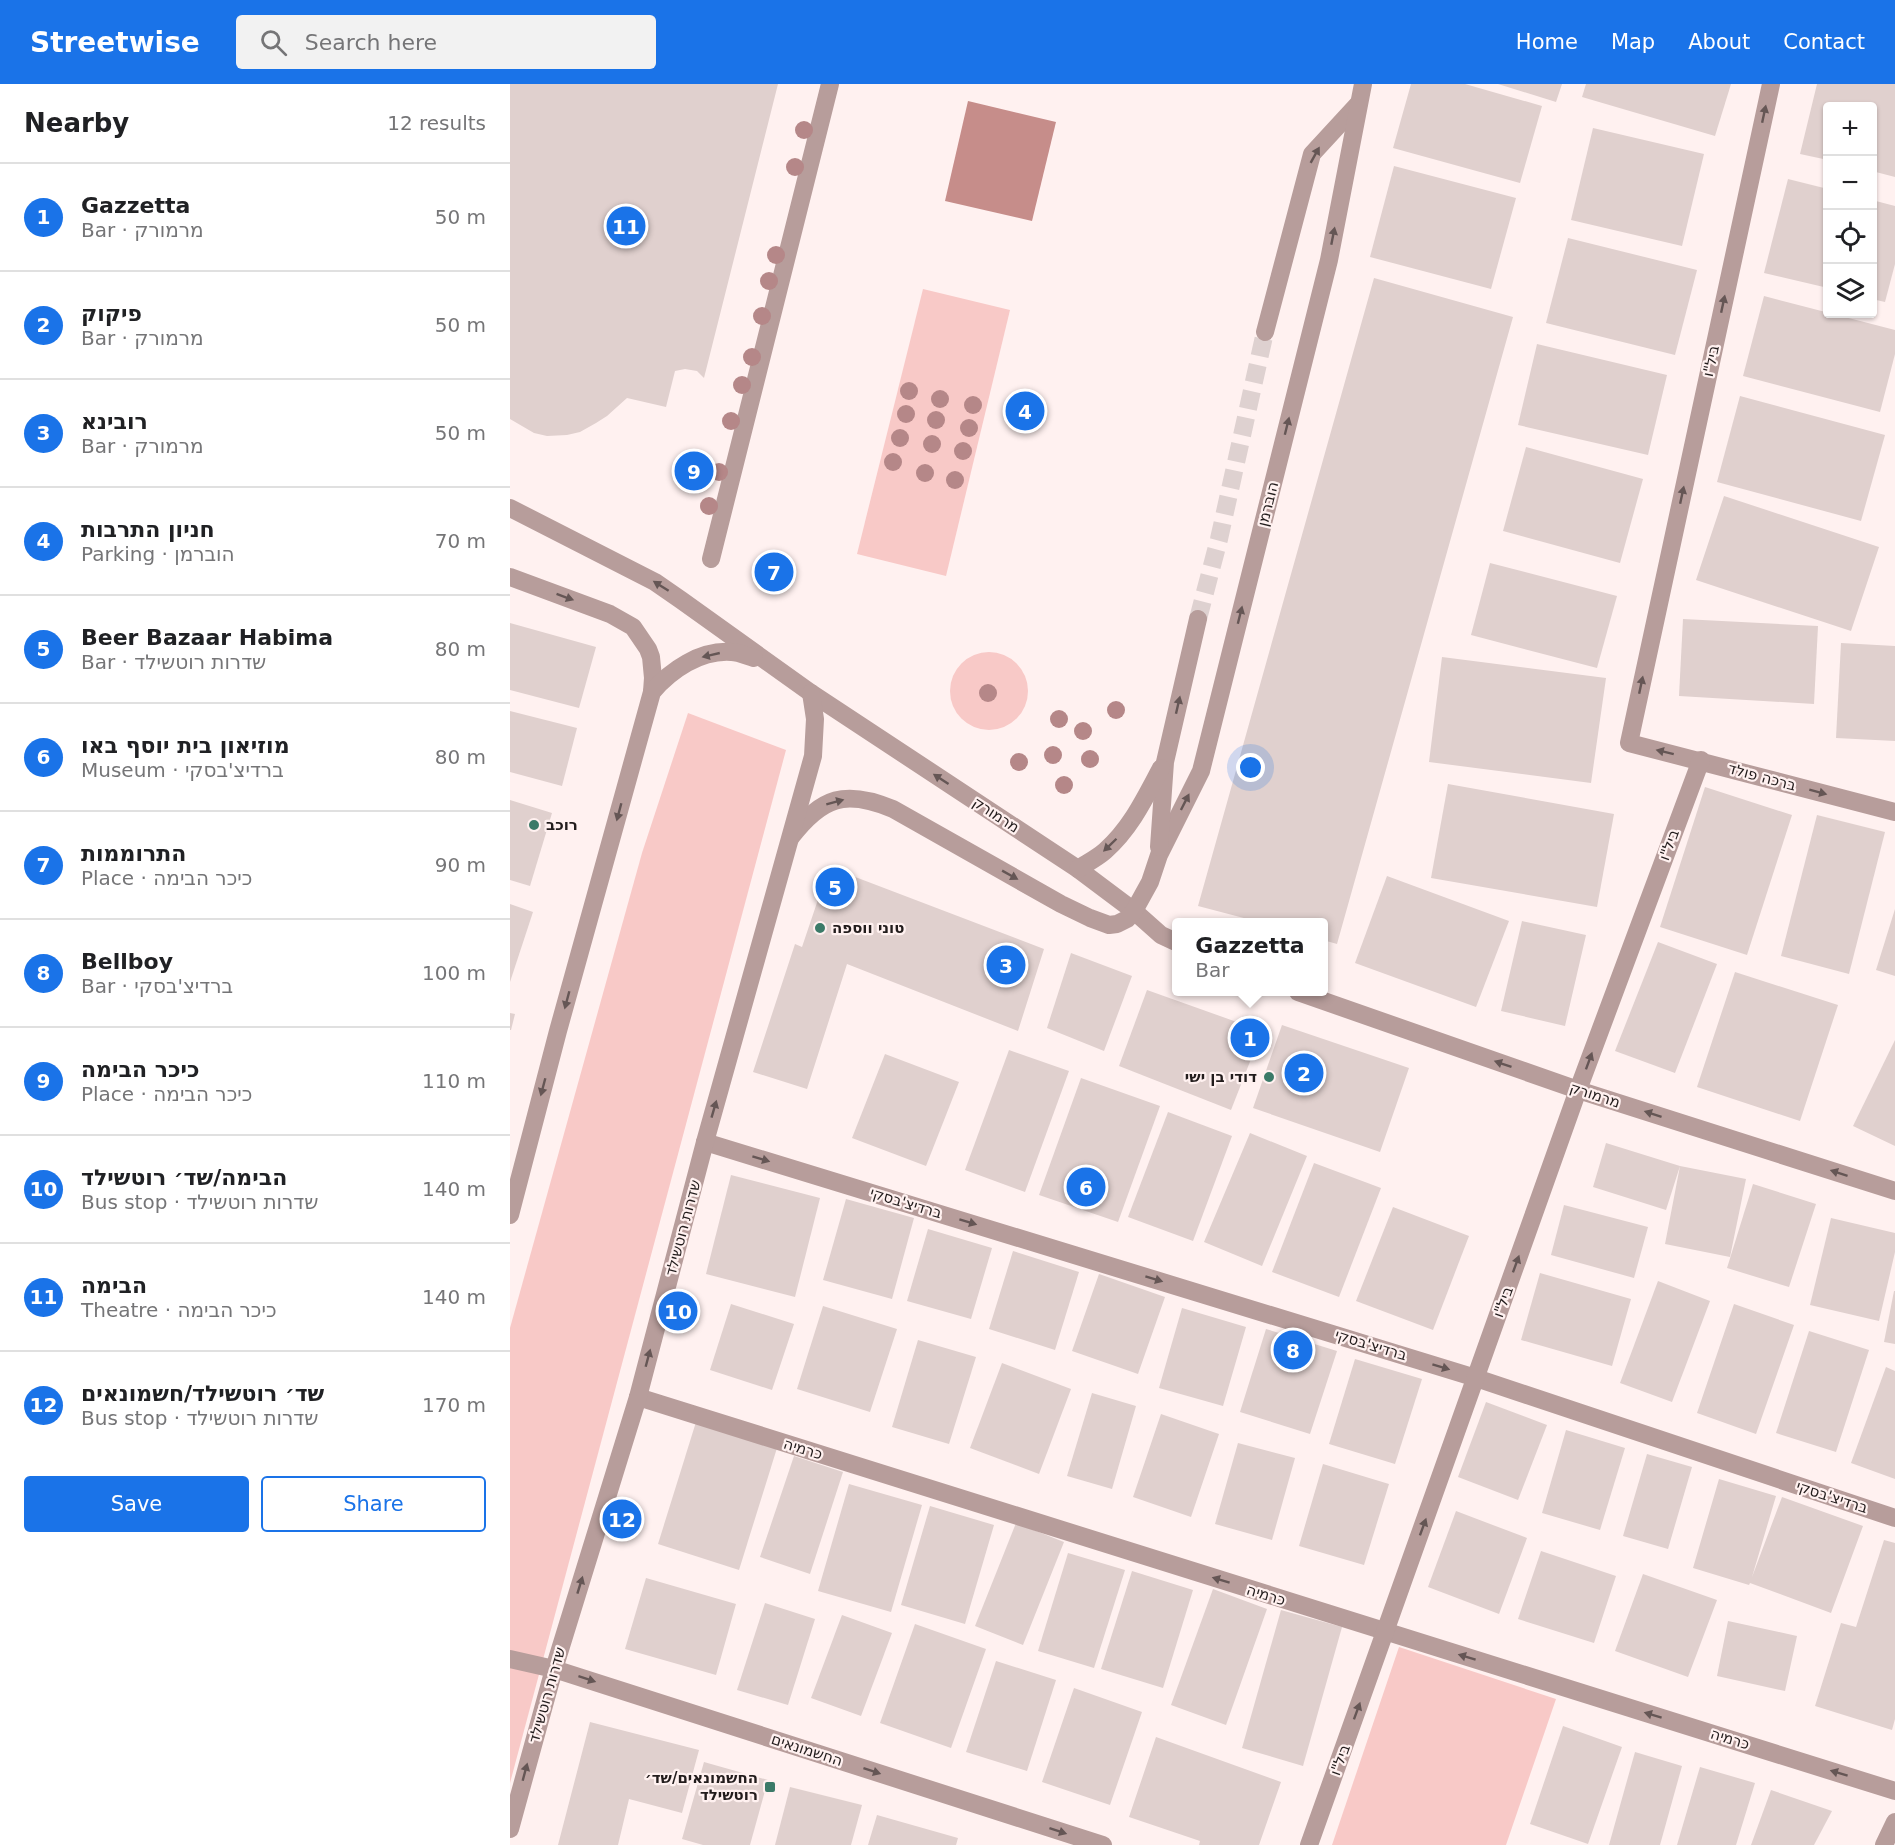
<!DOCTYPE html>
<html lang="en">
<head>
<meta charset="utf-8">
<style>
	body { margin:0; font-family:"DejaVu Sans","Noto Sans Hebrew",sans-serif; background:#f2f2f2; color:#202124 }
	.controls { position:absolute; right:18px; top:18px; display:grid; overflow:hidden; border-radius:6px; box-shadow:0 2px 4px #0004 }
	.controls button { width:54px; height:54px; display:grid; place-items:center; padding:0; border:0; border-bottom:2px solid #e0e0e0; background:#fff; color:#202124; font:30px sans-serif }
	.you { position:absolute; left:741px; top:684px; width:21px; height:21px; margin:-15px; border:4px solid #fff; border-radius:50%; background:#1a73e8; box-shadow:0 0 0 9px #1a73e833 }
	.badge { display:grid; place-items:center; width:39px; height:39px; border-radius:50%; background:#1a73e8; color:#fff; font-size:20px; font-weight:700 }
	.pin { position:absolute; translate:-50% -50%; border:3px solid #fff; box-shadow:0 2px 6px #0006 }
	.popup { position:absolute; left:662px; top:834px; width:156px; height:78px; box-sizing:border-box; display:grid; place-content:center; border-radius:6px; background:#fff; filter:drop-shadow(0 2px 4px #0005); font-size:20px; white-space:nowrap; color:#757577 }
	.popup b { font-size:22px; color:#202124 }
	.popup::after { content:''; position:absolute; left:50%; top:100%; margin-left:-12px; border:12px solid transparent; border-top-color:#fff }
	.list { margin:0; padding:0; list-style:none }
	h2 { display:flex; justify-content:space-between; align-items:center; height:78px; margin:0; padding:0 24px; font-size:26px }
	h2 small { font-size:20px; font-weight:400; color:#757577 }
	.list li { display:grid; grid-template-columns:39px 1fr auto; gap:18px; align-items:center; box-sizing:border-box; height:108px; padding:0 24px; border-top:2px solid #e0e0e0 }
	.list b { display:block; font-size:22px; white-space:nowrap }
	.list p { margin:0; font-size:20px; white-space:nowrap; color:#757577 }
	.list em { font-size:20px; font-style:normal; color:#757577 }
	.actions { display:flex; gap:12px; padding:18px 24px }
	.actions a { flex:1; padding:14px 0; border:2px solid #1a73e8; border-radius:6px; text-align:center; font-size:21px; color:#1a73e8 }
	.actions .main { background:#1a73e8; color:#fff }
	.icon { flex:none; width:33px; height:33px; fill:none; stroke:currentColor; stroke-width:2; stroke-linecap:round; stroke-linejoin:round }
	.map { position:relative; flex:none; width:1385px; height:1761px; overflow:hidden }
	header { display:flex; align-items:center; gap:36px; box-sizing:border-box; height:84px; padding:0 30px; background:#1a73e8; color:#fff }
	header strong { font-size:28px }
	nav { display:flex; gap:33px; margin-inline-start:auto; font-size:21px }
	.search { width:420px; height:54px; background:#f2f2f2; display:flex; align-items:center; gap:15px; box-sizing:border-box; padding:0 21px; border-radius:6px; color:#757577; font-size:22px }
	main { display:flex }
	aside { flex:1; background:#fff }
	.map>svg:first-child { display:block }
	.green { fill:#f8c9c7 }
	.water { fill:#c68d8a }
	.building { fill:#e0d0ce }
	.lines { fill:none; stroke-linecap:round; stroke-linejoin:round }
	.minor-tunnel { stroke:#ded1d0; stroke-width:18; stroke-dasharray:18 9; stroke-linecap:butt }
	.minor { stroke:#b79d9b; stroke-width:18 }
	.tree { fill:#b58788 }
	.oneway { fill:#655655 }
	.poi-dot { fill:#3b7a68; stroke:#fff1f0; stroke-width:2 }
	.labels { text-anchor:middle; stroke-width:4.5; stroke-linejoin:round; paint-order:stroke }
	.street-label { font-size:15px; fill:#221c1c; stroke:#fff1f0 }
	.poi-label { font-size:15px; font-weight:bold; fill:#221c1c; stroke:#fff1f0; text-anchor:start }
</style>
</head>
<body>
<header>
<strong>Streetwise</strong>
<div class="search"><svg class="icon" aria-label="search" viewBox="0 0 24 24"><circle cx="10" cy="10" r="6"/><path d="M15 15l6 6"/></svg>Search here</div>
<nav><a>Home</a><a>Map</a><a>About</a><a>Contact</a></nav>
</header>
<main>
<aside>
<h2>Nearby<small>12 results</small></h2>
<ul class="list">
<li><span class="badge">1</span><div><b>Gazzetta</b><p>Bar · מרמורק</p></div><em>50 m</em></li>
<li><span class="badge">2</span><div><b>פיקוק</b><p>Bar · מרמורק</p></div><em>50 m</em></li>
<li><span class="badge">3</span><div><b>רובינא</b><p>Bar · מרמורק</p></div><em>50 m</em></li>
<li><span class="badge">4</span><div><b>חניון התרבות</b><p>Parking · הוברמן</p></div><em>70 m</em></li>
<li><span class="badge">5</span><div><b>Beer Bazaar Habima</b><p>Bar · שדרות רוטשילד</p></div><em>80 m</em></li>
<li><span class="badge">6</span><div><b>מוזיאון בית יוסף באו</b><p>Museum · ברדיצ'בסקי</p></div><em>80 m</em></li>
<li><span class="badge">7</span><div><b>התרוממות</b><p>Place · כיכר הבימה</p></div><em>90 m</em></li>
<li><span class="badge">8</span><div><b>Bellboy</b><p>Bar · ברדיצ'בסקי</p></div><em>100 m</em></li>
<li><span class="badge">9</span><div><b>כיכר הבימה</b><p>Place · כיכר הבימה</p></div><em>110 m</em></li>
<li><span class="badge">10</span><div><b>הבימה/שד׳ רוטשילד</b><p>Bus stop · שדרות רוטשילד</p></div><em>140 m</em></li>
<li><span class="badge">11</span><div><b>הבימה</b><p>Theatre · כיכר הבימה</p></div><em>140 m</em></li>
<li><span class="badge">12</span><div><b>שד׳ רוטשילד/חשמונאים</b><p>Bus stop · שדרות רוטשילד</p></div><em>170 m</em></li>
</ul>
<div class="actions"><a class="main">Save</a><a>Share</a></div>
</aside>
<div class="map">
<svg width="1385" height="1761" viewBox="0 0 1385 1761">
	<rect width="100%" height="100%" fill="#fff1f0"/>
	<g class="green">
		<polygon points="413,205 500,226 436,492 347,470"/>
		<circle cx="479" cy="607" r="39"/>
		<polygon points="178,629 276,666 0,1699 0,1244 132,769"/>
		<polygon points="889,1563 1046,1615 996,1761 822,1761"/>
	</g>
	<polygon class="water" points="458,17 546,38 522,137 435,117"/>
	<g class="building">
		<polygon points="0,0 268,0 194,294 187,287 175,285 165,287 156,323 117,314 97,332 86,339 70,348 57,351 37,352 24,349 0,335"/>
		<polygon points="901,0 955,0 1032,22 1010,99 883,64"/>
		<polygon points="988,0 1052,0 1046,18"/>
		<polygon points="1076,0 1221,0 1205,52 1072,13"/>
		<polygon points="1307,0 1385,0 1385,93 1362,87 1362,22 1318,22 1318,76 1290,70"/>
		<polygon points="1083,44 1194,70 1172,162 1061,136"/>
		<polygon points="884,82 1006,114 981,205 860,173"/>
		<polygon points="1278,95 1318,105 1318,204 1254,189"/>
		<polygon points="1362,116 1385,122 1385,180 1375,218 1362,215"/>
		<polygon points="1058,154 1187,186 1165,271 1036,239"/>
		<polygon points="864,194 1003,233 827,860 813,856 813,838 749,838 688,822"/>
		<polygon points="1254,212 1385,246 1385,270 1370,328 1233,292"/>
		<polygon points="1027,260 1157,291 1138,371 1008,341"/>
		<polygon points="1230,312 1375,351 1351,437 1207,398"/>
		<polygon points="1016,363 1133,395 1110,479 993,447"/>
		<polygon points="1214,412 1369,463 1341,547 1186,496"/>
		<polygon points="980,479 1107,512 1087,584 961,551"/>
		<polygon points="1173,535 1308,542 1304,620 1169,612"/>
		<polygon points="0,539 86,563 69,624 0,606"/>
		<polygon points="1331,559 1385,562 1385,657 1326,654"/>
		<polygon points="932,573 1096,594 1081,699 919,678"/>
		<polygon points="0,627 67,644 52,702 0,688"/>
		<polygon points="938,700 1104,730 1087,823 921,794"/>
		<polygon points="1195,703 1282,731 1237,871 1150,843"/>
		<polygon points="0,716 42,729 20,802 0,796"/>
		<polygon points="1307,731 1375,748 1339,890 1271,872"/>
		<polygon points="319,783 534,865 508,947 337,880 297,1005 243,988 285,860 292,863"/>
		<polygon points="877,792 999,837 966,923 845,879"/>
		<polygon points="0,820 23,828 0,898"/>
		<polygon points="1385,825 1385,892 1366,886"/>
		<polygon points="1012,837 1076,851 1055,942 991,927"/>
		<polygon points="1148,858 1207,880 1165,989 1105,967"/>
		<polygon points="561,869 622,892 594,967 537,944"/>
		<polygon points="1225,888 1328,921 1290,1037 1187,1003"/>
		<polygon points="637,906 752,947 721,1026 609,982"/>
		<polygon points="0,929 5,930 1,946 0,946"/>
		<polygon points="772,941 899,984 870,1068 743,1024"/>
		<polygon points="1385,956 1385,1062 1343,1042"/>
		<polygon points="499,966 559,987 515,1108 455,1086"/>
		<polygon points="375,970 449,998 416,1082 342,1054"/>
		<polygon points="571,994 650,1022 608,1138 529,1111"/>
		<polygon points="658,1028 722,1052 683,1157 618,1133"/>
		<polygon points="740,1049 797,1072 752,1182 694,1158"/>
		<polygon points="1096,1059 1170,1082 1236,1095 1220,1173 1155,1160 1170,1082 1156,1126 1083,1103"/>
		<polygon points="804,1079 871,1104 829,1213 762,1188"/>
		<polygon points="221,1091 310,1114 285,1213 196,1190"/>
		<polygon points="1243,1100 1306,1120 1279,1203 1217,1184"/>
		<polygon points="336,1115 404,1134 382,1215 313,1196"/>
		<polygon points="1054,1121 1138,1143 1124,1194 1041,1171"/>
		<polygon points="883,1123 959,1152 923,1246 846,1217"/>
		<polygon points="1321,1134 1385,1149 1385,1168 1369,1237 1300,1221"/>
		<polygon points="418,1145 482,1164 461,1235 397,1217"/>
		<polygon points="503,1167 569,1188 545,1266 479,1245"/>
		<polygon points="1030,1189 1121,1215 1102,1282 1011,1256"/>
		<polygon points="589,1190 655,1213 628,1290 562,1267"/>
		<polygon points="1148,1197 1200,1217 1162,1318 1110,1299"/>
		<polygon points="1384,1207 1385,1207 1385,1260 1374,1258"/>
		<polygon points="221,1220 284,1240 262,1306 200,1286"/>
		<polygon points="1224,1220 1284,1241 1246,1350 1187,1329"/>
		<polygon points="313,1222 387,1245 360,1328 287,1305"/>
		<polygon points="672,1224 736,1243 713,1322 649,1304"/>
		<polygon points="756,1245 827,1267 800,1350 730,1328"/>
		<polygon points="1299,1247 1359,1266 1326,1368 1266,1349"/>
		<polygon points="408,1256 466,1273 439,1360 382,1343"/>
		<polygon points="845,1275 912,1295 885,1380 819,1360"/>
		<polygon points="492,1279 561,1305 529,1390 460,1364"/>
		<polygon points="1376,1283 1385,1287 1385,1395 1341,1379"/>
		<polygon points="582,1309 626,1322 602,1405 557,1392"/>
		<polygon points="976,1318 1037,1341 1008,1416 948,1393"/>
		<polygon points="651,1330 709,1350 681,1433 623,1413"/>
		<polygon points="186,1338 267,1364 229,1486 148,1460"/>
		<polygon points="1056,1346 1115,1364 1090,1446 1032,1429"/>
		<polygon points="728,1359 785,1374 762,1456 705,1440"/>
		<polygon points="1137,1370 1182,1383 1158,1465 1113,1452"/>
		<polygon points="284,1372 333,1388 300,1490 250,1473"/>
		<polygon points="813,1380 879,1400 854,1481 789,1462"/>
		<polygon points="1209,1395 1266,1412 1242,1493 1272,1413 1353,1442 1321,1529 1240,1499 1239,1501 1183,1484"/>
		<polygon points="339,1400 412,1421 381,1528 308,1507"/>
		<polygon points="420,1422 484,1441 455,1540 391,1521"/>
		<polygon points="946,1427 1017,1454 989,1530 918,1503"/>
		<polygon points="506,1439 554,1458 513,1561 465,1542"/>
		<polygon points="1374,1456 1385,1459 1385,1635 1382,1646 1305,1622 1331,1539 1346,1543"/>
		<polygon points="1031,1467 1106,1492 1084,1559 1008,1535"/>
		<polygon points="558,1469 615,1486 584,1584 528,1567"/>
		<polygon points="622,1487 683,1506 653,1604 591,1585"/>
		<polygon points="1133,1490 1207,1516 1178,1593 1105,1567"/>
		<polygon points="136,1494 226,1520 206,1591 115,1565"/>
		<polygon points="703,1505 757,1525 716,1641 661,1621"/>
		<polygon points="255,1519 305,1535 278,1621 227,1606"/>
		<polygon points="771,1526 832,1543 793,1682 732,1664"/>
		<polygon points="332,1531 382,1549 351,1632 301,1614"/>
		<polygon points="1218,1537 1287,1552 1275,1607 1207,1592"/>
		<polygon points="405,1540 476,1565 441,1664 370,1639"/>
		<polygon points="486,1577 546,1596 517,1687 456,1668"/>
		<polygon points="564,1604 632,1628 600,1721 532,1698"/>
		<polygon points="80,1638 189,1666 172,1729 119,1715 108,1761 48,1761"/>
		<polygon points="1053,1642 1112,1663 1078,1760 1020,1740"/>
		<polygon points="646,1653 771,1698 749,1761 689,1761 690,1757 619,1733"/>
		<polygon points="1125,1668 1172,1682 1150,1761 1099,1761"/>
		<polygon points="194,1678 258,1696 240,1761 193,1761 172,1755"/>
		<polygon points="1190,1683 1245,1699 1226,1761 1167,1761"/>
		<polygon points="280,1703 352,1721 341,1761 265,1761"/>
		<polygon points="1261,1706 1322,1727 1304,1761 1241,1761"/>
		<polygon points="367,1731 448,1754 446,1761 358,1761"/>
	</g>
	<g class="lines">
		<polyline class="minor-tunnel" points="688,535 709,455 755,248"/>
		<g class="minor">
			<polyline points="1261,0 1119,659 1385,728"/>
			<polyline points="755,248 802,70 849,19"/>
			<polyline points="0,424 145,498 171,516 301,609 568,785 624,827 651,851 666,858"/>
			<polyline points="201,475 320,0"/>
			<polyline points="0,493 100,530 123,543 138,565 141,573 143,594 142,608"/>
			<path d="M281 753C312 713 335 705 383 725L551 820 580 834 599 841 607 840 617 835 624 827 640 798 649 771 691 687 819 176 853 0"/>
			<polyline points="649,763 655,678 688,535"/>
			<path d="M568 785C577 779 587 774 595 767 621 744 635 714 651 684"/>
			<polyline points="788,908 1068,1006 1385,1107"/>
			<polyline points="195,1058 966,1294 1385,1434"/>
			<path d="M0 1131 48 947 142 608C161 586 190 566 221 568 228 568 237 572 244 574"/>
			<polyline points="128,1313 1385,1707"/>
			<polyline points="0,1575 44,1585 593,1761"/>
			<polyline points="0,1745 44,1585 128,1313 195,1058 303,672 305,635 301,609"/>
			<polyline points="799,1761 1068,1006 1191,676"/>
			<polyline points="1374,1761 1385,1738"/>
		</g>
	</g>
	<g class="tree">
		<circle cx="294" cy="46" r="9"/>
		<circle cx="285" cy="83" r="9"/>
		<circle cx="266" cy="171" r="9"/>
		<circle cx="259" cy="197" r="9"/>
		<circle cx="252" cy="232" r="9"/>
		<circle cx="242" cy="273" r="9"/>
		<circle cx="232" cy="301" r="9"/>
		<circle cx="399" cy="307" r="9"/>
		<circle cx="430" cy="315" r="9"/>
		<circle cx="463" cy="321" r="9"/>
		<circle cx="396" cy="330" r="9"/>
		<circle cx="426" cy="336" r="9"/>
		<circle cx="221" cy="337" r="9"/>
		<circle cx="459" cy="344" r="9"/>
		<circle cx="390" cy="354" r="9"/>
		<circle cx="422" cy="360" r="9"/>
		<circle cx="453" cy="367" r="9"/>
		<circle cx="383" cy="378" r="9"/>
		<circle cx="209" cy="388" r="9"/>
		<circle cx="415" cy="389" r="9"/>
		<circle cx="445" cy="396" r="9"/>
		<circle cx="199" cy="422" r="9"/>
		<circle cx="478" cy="609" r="9"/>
		<circle cx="606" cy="626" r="9"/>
		<circle cx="549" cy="635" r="9"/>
		<circle cx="573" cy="647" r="9"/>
		<circle cx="543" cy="671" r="9"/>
		<circle cx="580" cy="675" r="9"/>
		<circle cx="509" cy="678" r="9"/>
		<circle cx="554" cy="701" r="9"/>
	</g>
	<defs><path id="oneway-solid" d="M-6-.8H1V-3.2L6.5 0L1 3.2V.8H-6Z" transform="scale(1.5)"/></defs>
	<g class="oneway">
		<use href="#oneway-solid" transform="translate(1254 30) rotate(-78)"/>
		<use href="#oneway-solid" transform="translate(805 71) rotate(-61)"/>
		<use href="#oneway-solid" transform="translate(823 152) rotate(-79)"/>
		<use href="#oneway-solid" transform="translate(1213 220) rotate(-78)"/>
		<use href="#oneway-solid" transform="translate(777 342) rotate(-76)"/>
		<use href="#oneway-solid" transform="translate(1172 411) rotate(-78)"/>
		<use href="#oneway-solid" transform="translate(151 502) rotate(-148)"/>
		<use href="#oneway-solid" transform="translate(55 513) rotate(20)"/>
		<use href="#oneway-solid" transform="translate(730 531) rotate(-76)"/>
		<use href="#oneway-solid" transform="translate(201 571) rotate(167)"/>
		<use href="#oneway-solid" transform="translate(1131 601) rotate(-78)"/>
		<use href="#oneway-solid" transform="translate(668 621) rotate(-77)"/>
		<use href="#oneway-solid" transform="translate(1155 668) rotate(-166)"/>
		<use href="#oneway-solid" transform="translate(431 695) rotate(-147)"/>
		<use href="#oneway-solid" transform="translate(1308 708) rotate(15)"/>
		<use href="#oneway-solid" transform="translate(325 718) rotate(-15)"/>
		<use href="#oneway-solid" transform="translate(675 718) rotate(-63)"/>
		<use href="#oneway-solid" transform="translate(109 728) rotate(105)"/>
		<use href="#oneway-solid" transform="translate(600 761) rotate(136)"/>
		<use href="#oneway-solid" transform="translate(500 791) rotate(29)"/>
		<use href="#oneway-solid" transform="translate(57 916) rotate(105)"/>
		<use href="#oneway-solid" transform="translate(1079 977) rotate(-70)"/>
		<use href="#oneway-solid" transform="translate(993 980) rotate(-161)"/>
		<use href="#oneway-solid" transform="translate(33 1003) rotate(105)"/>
		<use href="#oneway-solid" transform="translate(204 1025) rotate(-74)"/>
		<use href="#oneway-solid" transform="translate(1143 1030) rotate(-162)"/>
		<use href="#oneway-solid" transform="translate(251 1075) rotate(17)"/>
		<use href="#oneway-solid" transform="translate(1329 1089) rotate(-162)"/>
		<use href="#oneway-solid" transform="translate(458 1138) rotate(17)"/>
		<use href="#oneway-solid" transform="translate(1006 1180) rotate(-70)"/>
		<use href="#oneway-solid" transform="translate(644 1195) rotate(17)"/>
		<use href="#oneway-solid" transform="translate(138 1274) rotate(-75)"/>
		<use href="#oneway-solid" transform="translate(931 1283) rotate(17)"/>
		<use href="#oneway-solid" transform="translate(913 1443) rotate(-70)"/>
		<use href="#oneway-solid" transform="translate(711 1496) rotate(-163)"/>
		<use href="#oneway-solid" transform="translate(70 1501) rotate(-73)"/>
		<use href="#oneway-solid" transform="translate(957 1573) rotate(-163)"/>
		<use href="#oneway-solid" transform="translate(77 1595) rotate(18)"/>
		<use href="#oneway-solid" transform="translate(847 1627) rotate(-70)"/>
		<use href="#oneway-solid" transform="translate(1143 1631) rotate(-163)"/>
		<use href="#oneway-solid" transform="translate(362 1687) rotate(18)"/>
		<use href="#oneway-solid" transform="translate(15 1688) rotate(-75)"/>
		<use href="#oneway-solid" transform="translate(1329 1689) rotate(-163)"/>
		<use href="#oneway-solid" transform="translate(548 1747) rotate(18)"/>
	</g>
	<g class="poi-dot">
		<circle cx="24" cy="741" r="6"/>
		<circle cx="310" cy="844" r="6"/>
		<circle cx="759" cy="993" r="6"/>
		<rect x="254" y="1697" width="12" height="12" rx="3"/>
	</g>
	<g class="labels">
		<g class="street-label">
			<text transform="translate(1201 277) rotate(-78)" y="5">ביל"ו</text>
			<text transform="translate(758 420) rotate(-76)" y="5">הוברמן</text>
			<text transform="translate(1252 693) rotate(15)" y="5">ברכה פולד</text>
			<text transform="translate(486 731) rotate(33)" y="5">מרמורק</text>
			<text transform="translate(1159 761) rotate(-70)" y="5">ביל"ו</text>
			<text transform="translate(1085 1011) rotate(18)" y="5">מרמורק</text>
			<text transform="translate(396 1119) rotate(17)" y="5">ברדיצ'בסקי</text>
			<text transform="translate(173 1144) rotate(-75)" y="5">שדרות רוטשילד</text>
			<text transform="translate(993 1218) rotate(-70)" y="5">ביל"ו</text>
			<text transform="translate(861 1261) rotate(17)" y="5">ברדיצ'בסקי</text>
			<text transform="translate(293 1365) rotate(17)" y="5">כרמיה</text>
			<text transform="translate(1322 1413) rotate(18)" y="5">ברדיצ'בסקי</text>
			<text transform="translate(756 1511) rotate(17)" y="5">כרמיה</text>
			<text transform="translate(37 1611) rotate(-74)" y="5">שדרות רוטשילד</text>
			<text transform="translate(1220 1655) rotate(17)" y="5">כרמיה</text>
			<text transform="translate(297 1666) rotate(18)" y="5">החשמונאים</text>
			<text transform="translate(830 1676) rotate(-70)" y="5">ביל"ו</text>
		</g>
		<g class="poi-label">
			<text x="36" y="746">רוכב</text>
			<text x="322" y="849">טוני ווספה</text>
			<text x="747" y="998" text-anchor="end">דודי בן ישי</text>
			<text x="248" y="1699" text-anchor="end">החשמונאים/שד׳<tspan x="248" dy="17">רוטשילד</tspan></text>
		</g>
	</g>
</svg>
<div class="controls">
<button>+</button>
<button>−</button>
<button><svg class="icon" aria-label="locate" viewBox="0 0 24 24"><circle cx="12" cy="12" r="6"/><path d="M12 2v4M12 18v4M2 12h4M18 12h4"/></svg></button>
<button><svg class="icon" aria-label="layers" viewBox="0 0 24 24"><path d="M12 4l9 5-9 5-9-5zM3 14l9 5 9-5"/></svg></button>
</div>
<div class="you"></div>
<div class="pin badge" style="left:740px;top:954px">1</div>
<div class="popup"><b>Gazzetta</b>Bar</div>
<div class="pin badge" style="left:794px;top:989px">2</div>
<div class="pin badge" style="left:496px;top:881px">3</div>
<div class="pin badge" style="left:515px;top:327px">4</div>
<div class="pin badge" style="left:325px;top:803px">5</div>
<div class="pin badge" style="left:576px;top:1103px">6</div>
<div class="pin badge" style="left:264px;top:488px">7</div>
<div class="pin badge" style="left:783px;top:1266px">8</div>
<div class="pin badge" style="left:184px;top:387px">9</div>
<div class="pin badge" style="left:168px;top:1227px">10</div>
<div class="pin badge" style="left:116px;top:142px">11</div>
<div class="pin badge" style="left:112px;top:1435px">12</div>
</div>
</main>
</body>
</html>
